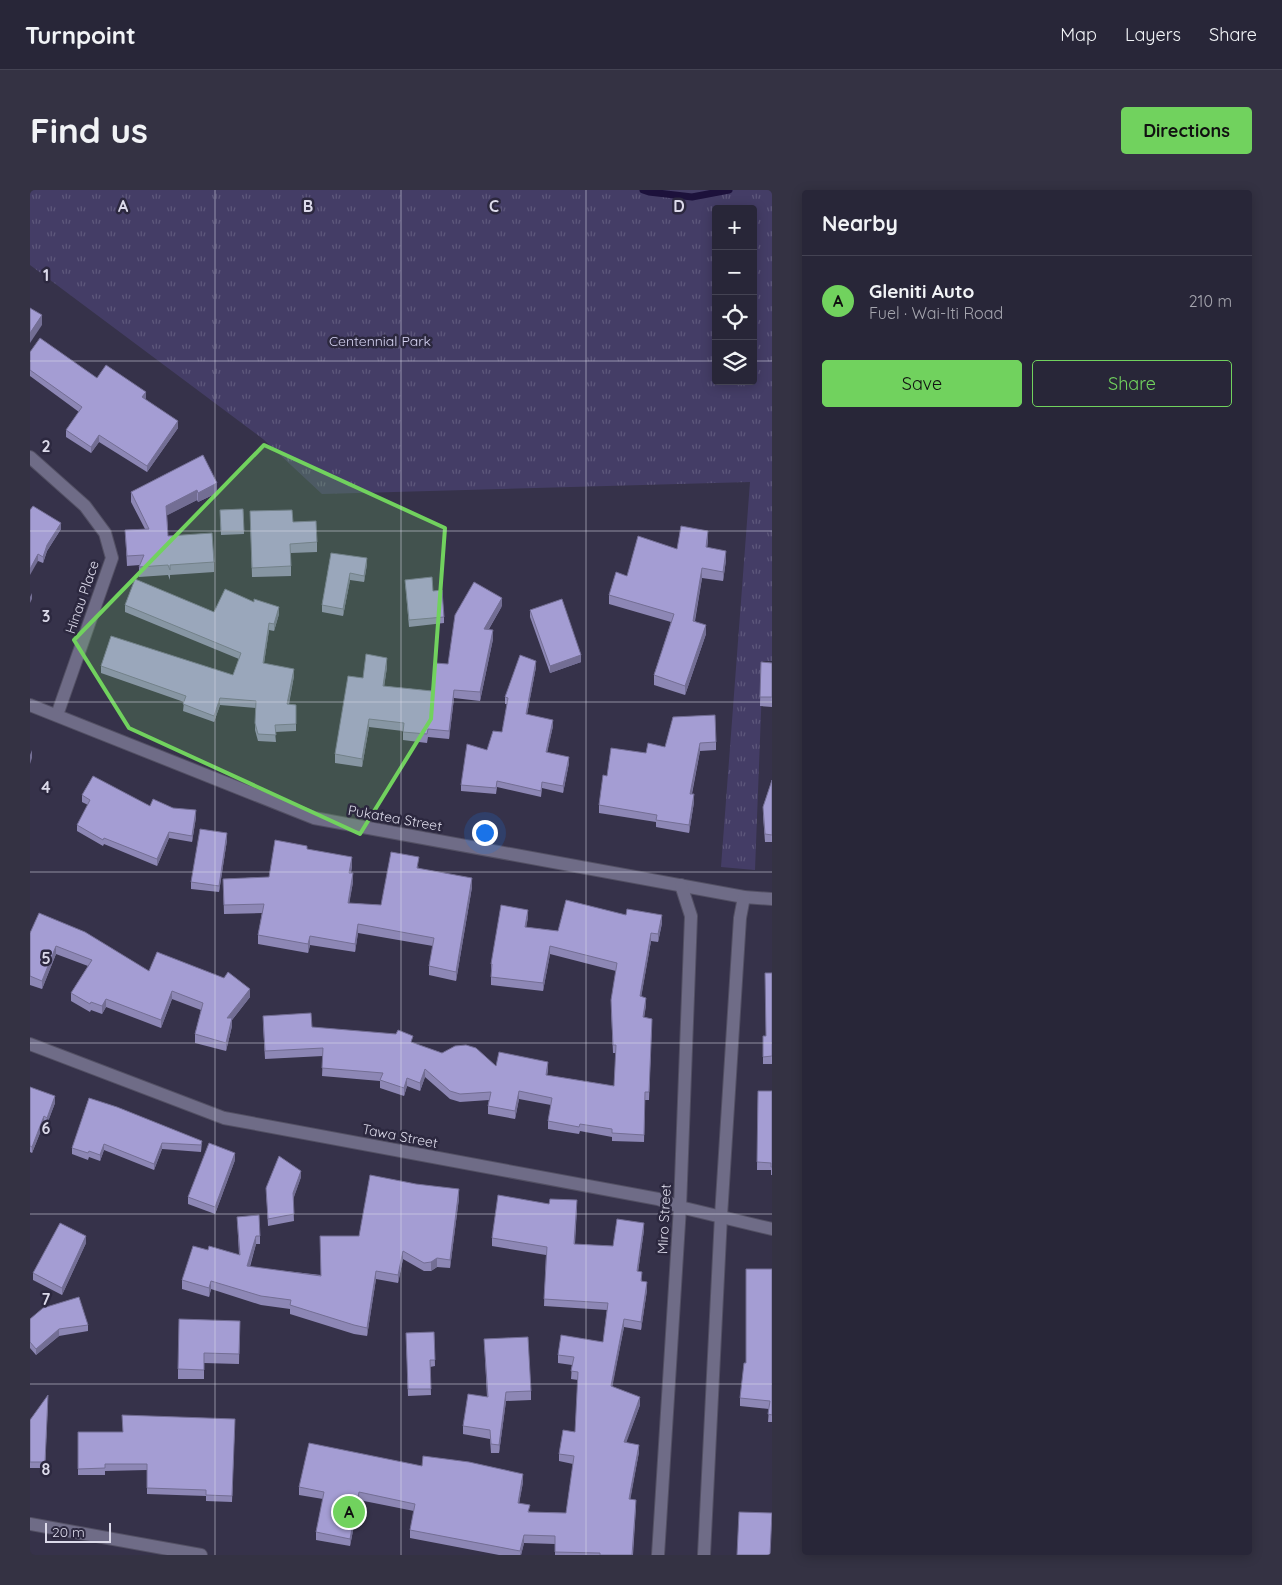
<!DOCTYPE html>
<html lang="en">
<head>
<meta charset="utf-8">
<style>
	body { margin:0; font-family:Quicksand,sans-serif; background:#343243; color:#f1f3f6 }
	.controls { position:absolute; right:15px; top:15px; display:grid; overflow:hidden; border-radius:5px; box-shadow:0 2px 12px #0003 }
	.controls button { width:45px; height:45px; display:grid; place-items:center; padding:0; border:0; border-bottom:1px solid #444353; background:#282638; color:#f1f3f6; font:25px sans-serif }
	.scale { position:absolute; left:15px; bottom:12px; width:66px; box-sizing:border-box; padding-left:5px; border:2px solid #dcdaea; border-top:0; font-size:14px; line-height:18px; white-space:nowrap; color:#dcdaea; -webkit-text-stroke:4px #2c283f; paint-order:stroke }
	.you { position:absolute; left:454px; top:642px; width:18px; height:18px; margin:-12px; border:4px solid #fff; border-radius:50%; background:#1a73e8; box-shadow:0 0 0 8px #1a73e833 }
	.badge { display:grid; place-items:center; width:32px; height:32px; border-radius:50%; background:#71d25e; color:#111; font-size:16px; font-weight:700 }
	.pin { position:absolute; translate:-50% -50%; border:2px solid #fff; box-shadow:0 1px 5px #0006 }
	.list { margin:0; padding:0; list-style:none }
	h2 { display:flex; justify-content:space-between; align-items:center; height:65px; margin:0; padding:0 20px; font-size:21px }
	h2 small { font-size:16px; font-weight:400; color:#a5a5ae }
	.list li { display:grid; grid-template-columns:32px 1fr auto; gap:15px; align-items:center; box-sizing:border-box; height:90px; padding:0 20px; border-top:1px solid #444353 }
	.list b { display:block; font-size:19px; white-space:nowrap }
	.list p { margin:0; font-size:16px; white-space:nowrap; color:#a5a5ae }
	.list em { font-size:16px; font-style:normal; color:#a5a5ae }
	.actions { display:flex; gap:10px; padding:15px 20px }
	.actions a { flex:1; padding:11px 0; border:1px solid #71d25e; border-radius:5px; text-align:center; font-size:18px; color:#71d25e }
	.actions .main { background:#71d25e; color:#111 }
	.icon { flex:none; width:28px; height:28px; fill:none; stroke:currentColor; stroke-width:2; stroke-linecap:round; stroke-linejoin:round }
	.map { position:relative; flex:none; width:742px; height:1365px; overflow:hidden; border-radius:5px }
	header { display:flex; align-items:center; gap:30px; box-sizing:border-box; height:70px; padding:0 25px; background:#282638; border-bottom:1px solid #444353 }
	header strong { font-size:24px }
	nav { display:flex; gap:28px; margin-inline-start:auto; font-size:18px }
	.intro { display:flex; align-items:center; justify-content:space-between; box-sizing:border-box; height:120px; padding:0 30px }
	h1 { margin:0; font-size:35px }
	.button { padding:12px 22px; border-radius:5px; background:#71d25e; color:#111; font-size:18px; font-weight:700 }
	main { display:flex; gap:30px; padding:0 30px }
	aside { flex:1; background:#282638; border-radius:5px; box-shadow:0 2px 12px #0003 }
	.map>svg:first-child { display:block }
	.park { fill:url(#park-tufts); fill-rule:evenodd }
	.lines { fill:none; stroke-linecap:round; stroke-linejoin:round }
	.stream { stroke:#1c113b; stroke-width:7 }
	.minor-casing { stroke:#535064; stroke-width:14 }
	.tertiary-casing { stroke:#535064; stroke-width:14 }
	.minor { stroke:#6f6c87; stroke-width:12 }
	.tertiary { stroke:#6f6c87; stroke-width:12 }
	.wall { fill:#8d87b5 }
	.shaded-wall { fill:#736e94 }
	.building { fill:#a49dd3; stroke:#736e94 }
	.marked { fill:#71d25e; fill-opacity:0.2; stroke:#71d25e; stroke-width:4; stroke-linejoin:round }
	.grid { fill:none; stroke:#dcdaea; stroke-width:1; stroke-opacity:0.55 }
	.labels { text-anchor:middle; stroke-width:5; stroke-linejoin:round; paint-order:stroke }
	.park-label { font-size:14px; fill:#d7d4f3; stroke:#2c283f }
	.street-label { font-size:14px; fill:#dcdaea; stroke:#2c283f }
	.grid-label { font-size:16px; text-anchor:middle; font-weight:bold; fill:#dcdaea; stroke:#2c283f; stroke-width:5; stroke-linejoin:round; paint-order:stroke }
</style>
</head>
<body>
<header>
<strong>Turnpoint</strong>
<nav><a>Map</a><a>Layers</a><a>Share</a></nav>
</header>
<div class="intro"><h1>Find us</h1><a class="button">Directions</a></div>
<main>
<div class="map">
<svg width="742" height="1365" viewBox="0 0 742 1365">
	<defs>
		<pattern id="park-tufts" width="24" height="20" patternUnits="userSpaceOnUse" patternTransform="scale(1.25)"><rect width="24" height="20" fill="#443d66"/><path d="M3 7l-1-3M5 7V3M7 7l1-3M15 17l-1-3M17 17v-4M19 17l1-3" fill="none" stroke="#5e587c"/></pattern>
	</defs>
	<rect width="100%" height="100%" fill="#36324a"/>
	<path class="park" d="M0 0H742V471H733L725 680 691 677 720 292 292 304 233 249 0 75ZM686 19H723V191H686Z"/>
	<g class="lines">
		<polyline class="stream" points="613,0 619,2 662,7 699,0"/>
		<defs>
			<g id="minor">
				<polyline points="0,267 55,316 75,343 82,368 27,525"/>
				<polyline points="0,515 284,628 714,707 742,709"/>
				<polyline points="0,854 194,928 628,1009 650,1017 742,1039"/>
				<polyline points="628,1365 650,1017 661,726 651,695"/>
				<polyline points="674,1365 691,1026 710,728 714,707"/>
			</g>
			<polyline id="tertiary" points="0,1334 171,1365"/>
		</defs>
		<use href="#minor" class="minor-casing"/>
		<use href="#tertiary" class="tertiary-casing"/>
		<use href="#minor" class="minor"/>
		<use href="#tertiary" class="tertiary"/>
	</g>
	<g class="wall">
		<polygon points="0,162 116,208 115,209 148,238 117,282 69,252 61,263 36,247 36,240 49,222 0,186"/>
		<polygon points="173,265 187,303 168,312 167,310 137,325 138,346 184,372 184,382 140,385 140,390 138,385 109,387 109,377 110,375 97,376 95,340 115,339 101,312 101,302"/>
		<polygon points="213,319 214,344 191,345 190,320"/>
		<polygon points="0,320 31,339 17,361 13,373 8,371"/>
		<polygon points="220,321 287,352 287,362 261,363 261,386 222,387"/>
		<polygon points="678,350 677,358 696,370 693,391 672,388 665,431 676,444 655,505 624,495 624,485 641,432 579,414 579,405 597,386 647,359"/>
		<polygon points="301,363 337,374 334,392 320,390 313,426 292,422 292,415"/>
		<polygon points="375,390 403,401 414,427 414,433 379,437"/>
		<polygon points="95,415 184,422 249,424 244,441 239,440 234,473 264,486 259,514 266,515 266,541 245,542 246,552 228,551 225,540 226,518 190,515 184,532 153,521 154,512 71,483 71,476 203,485 209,469 95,422"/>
		<polygon points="472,416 459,439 463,449 450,511 424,508 419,549 398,547 397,553 373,550 373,541 339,537 332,577 305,573 305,564 333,488 357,477 354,496 402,501"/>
		<polygon points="500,420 551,472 520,483 500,427"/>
		<polygon points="731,472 742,473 742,517 730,516"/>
		<polygon points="506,477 497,524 523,536 517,562 539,573 533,603 512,598 511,607 467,597 466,604 431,601 431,595 457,560 472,542 477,514 475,514 475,507"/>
		<polygon points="643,527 686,552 686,560 670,561 662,604 664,612 659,643 626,637 626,632 569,623 569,615 577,586 616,563 635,557"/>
		<polygon points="742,590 742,652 735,652 733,625 733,617"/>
		<polygon points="52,605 120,616 166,627 162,652 139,648 127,676 74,654 73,656 47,641 47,635 58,615 52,612"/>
		<polygon points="197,650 189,702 161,699 161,692"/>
		<polygon points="277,659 322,676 321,683 323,692 319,713 351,715 389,676 388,678 442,697 426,791 399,785 399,776 403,756 328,743 325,762 280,755 278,763 228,754 228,745 232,723 194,724 193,689 239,687"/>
		<polygon points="498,727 496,737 528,741 632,733 628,752 621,751 611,807 616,815 614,827 622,829 619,910 615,910 614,952 582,951 582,947 550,941 549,944 518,939 518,931 521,915 489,909 485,929 458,924 458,916 459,910 430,912 420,909 395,887 390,901 377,896 374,906 350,898 350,891 292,886 293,866 235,869 233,834 282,837 383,853 412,863 466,876 518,880 517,885 584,896 586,863 583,863 581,818 586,781 520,764 513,801 461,795 461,774"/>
		<polygon points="0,743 119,781 220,807 202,830 202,836 196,861 165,853 165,844 171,820 142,809 131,838 76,817 72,824 61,820 60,822 41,811 41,803 58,776 26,764 12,799 0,795"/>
		<polygon points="742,783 742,874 733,874 733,846 736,846"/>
		<polygon points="0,897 25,913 17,934 14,933 2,963 0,962"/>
		<polygon points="728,901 742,901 742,985 741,985 741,980 727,980"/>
		<polygon points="59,908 172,951 171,962 132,959 124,980 74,960 70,971 59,967 58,970 42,964 42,958"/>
		<polygon points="205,970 185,1024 158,1014 158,1007"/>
		<polygon points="271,987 263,1009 264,1031 238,1036 236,998"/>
		<polygon points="429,1008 420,1078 407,1077 401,1081 394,1081 373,1069 368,1093 346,1089 337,1146 324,1144 260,1124 260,1119 231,1115 181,1099 179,1107 152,1099 152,1090 178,1060 209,1065 207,1027 230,1046 230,1054 226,1054 220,1077 291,1085 329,1046"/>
		<polygon points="547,1018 545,1054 583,1056 614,1040 608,1081 612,1091 617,1100 611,1140 594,1137 582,1196 610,1215 596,1252 609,1262 600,1309 606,1317 603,1365 525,1365 525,1354 494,1353 491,1365 469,1365 380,1348 380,1340 384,1321 329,1310 320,1356 286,1350 286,1342 293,1309 269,1305 269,1297 392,1276 493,1292 489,1313 500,1322 536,1323 543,1274 529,1271 529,1264 545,1242 548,1190 541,1189 542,1175 528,1173 528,1165 573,1152 577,1120 514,1116 516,1065 462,1056 462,1048"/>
		<polygon points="56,1053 32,1105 3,1090 3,1083"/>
		<polygon points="742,1079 742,1232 738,1232 739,1219 710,1216 710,1208 716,1173"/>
		<polygon points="0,1129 58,1135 58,1141 29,1146 6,1165 0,1158"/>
		<polygon points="210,1131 209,1174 174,1173 174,1189 148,1189 148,1179"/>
		<polygon points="404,1142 405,1176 400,1177 401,1205 378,1206 376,1143"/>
		<polygon points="454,1149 501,1201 501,1210 476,1211 469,1263 461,1263 460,1249 433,1244 433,1236 457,1207"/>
		<polygon points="18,1212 15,1278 0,1278 0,1230"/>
		<polygon points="205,1229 202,1312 176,1311 176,1306 117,1304 117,1280 75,1281 75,1285 48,1285 48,1242 92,1242"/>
	</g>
	<g class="shaded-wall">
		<polygon points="12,125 12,135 0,153 0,143"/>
		<polygon points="116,202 116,208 112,214 112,207"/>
		<polygon points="148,231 148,238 117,282 117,276"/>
		<polygon points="69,245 69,252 61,263 61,257"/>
		<polygon points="187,293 187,303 168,312 168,303"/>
		<polygon points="167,300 167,310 136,326 136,316"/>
		<polygon points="31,333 31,339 17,361 13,373 13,367 17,355"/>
		<polygon points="678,341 678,350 676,367 676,357"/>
		<polygon points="696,361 696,370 693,391 693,382"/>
		<polygon points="8,364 8,371 0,385 0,379"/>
		<polygon points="337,368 337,374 334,392 334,386"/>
		<polygon points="672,378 672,388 663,440 663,431"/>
		<polygon points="320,383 320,390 313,426 313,419"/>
		<polygon points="2,403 2,409 0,413 0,407"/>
		<polygon points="472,408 472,416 454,447 454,439"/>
		<polygon points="249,417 249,424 244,441 244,434"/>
		<polygon points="239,433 239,440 233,480 233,473"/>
		<polygon points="676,435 676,444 655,505 655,496"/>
		<polygon points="463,440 463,449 450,511 450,502"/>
		<polygon points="551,465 551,472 520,483 520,476"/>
		<polygon points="357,468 357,477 353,505 353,496"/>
		<polygon points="506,471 506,477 496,530 496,524"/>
		<polygon points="264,479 264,486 257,521 257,514"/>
		<polygon points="424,500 424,508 419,549 419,541"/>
		<polygon points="190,508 190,515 184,532 184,526"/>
		<polygon points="339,529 339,537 332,577 332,569"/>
		<polygon points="523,530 523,536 516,568 516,562"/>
		<polygon points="670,553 670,561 660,612 660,604"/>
		<polygon points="2,560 2,568 0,574 0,565"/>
		<polygon points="539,567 539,573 533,603 533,596"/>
		<polygon points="664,604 664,612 659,643 659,635"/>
		<polygon points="166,620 166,627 162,652 162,646"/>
		<polygon points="139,642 139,648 127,676 127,669"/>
		<polygon points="197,643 197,650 189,702 189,696"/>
		<polygon points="322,667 322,676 319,692 319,683"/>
		<polygon points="323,683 323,692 318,721 318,713"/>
		<polygon points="442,688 442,697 426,791 426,782"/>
		<polygon points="498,720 498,727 495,745 495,737"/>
		<polygon points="632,725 632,733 628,752 628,744"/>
		<polygon points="328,734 328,743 325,762 325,754"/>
		<polygon points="621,743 621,751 610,814 610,806"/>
		<polygon points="280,746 280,755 278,763 278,754"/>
		<polygon points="26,756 26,764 12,799 12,791"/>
		<polygon points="520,756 520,764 513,801 513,793"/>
		<polygon points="220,799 220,807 202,830 202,836 196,861 197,828"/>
		<polygon points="142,801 142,809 131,838 131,830"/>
		<polygon points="616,808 616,815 613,835 613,827"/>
		<polygon points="76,809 76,817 72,824 72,816"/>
		<polygon points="518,872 518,880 516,892 516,885"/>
		<polygon points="395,879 395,887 390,901 390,893"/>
		<polygon points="377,888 377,896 374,906 374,898"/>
		<polygon points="489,901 489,909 485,929 485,921"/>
		<polygon points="25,906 25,913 17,934 17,928"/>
		<polygon points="14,926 14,933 2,963 2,957"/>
		<polygon points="132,953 132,959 124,980 124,974"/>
		<polygon points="74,954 74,960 70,971 70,965"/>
		<polygon points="205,963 205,970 185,1024 185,1017"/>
		<polygon points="271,981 271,987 263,1010 263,1003"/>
		<polygon points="429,999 429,1008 420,1078 420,1070"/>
		<polygon points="614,1033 614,1040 607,1089 607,1081"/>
		<polygon points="56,1046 56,1053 32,1105 32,1098"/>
		<polygon points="226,1046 226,1054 217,1085 217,1076"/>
		<polygon points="373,1061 373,1069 368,1093 368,1085"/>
		<polygon points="407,1068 407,1077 401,1081 401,1072"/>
		<polygon points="346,1081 346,1089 337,1146 337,1138"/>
		<polygon points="181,1091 181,1099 179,1107 179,1098"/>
		<polygon points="617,1092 617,1100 611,1140 611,1132"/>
		<polygon points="594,1129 594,1137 581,1204 581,1196"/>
		<polygon points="29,1139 29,1146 6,1165 6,1159"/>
		<polygon points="476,1202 476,1211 469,1263 469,1255"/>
		<polygon points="610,1207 610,1215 594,1259 594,1252"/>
		<polygon points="609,1255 609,1262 599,1317 599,1309"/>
		<polygon points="493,1284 493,1292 488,1320 488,1313"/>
		<polygon points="329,1302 329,1310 320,1356 320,1349"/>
		<polygon points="494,1345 494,1353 491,1365 490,1365"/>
	</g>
	<g class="building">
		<polygon points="0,118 12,125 0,143"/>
		<polygon points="10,148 67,188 76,175 116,202 112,207 148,231 117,276 69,245 61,257 36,240 52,217 0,180 0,162"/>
		<polygon points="173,265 187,293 168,303 167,300 136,316 138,346 182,343 184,372 140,375 140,380 138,375 109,377 114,365 97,366 95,340 119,339 101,302"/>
		<polygon points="3,316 31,333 17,355 13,367 8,364 0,379 0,320"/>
		<polygon points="213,319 214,341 191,341 190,320"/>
		<polygon points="262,320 263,332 286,331 287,352 260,354 261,376 222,378 220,321"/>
		<polygon points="651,336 678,341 676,357 696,361 693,382 672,378 663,431 676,435 655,496 624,485 644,424 579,405 586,382 597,386 608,346 647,359"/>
		<polygon points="301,363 337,368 334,386 320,383 313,419 292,415"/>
		<polygon points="402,387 403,401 412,400 414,427 379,430 375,390"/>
		<polygon points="105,389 184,422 195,399 224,412 224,409 249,417 244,434 239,433 233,473 264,479 257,514 266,515 266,534 245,535 246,545 228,544 225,533 226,511 190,508 184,526 153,514 156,506 71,476 81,446 203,485 211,463 95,415"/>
		<polygon points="444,392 472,408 454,439 463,440 450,502 424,500 419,541 398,539 397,544 373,542 374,533 339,529 332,569 305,564 318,486 333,488 336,464 357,468 353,496 402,501 405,473 418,474 425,425"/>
		<polygon points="532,409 551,465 520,476 500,420"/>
		<polygon points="490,465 506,471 496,524 523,530 516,562 539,567 533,596 512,592 511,601 467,591 466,598 431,595 437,554 457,560 463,541 472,542 478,508 475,507"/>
		<polygon points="731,472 742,473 742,507 730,507"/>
		<polygon points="685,525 686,552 670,553 660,604 664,604 659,635 626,630 627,625 569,615 573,585 577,586 581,558 616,563 618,553 635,557 643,527"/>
		<polygon points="63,586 120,616 123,609 143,618 166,620 162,646 139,642 127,669 74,648 73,650 47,635 60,610 52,605"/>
		<polygon points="742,590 742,645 735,644 733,617"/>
		<polygon points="170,639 197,643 189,696 161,692"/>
		<polygon points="245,650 277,656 277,659 322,667 319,683 323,683 318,713 351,715 361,662 389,667 387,678 442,688 426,782 399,776 404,748 328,734 325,754 280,746 278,754 228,745 234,714 194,715 193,689 239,687"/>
		<polygon points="536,710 596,725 597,719 632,725 628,744 621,743 610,806 616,808 613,827 622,829 619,902 615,902 614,945 582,943 582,939 550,934 549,937 518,931 522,908 489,901 485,921 458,916 461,902 430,904 420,901 395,879 390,893 377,888 374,898 350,890 353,883 292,878 293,858 235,861 233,826 281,823 282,837 366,844 368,840 383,846 381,852 412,863 425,856 436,855 446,858 466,876 469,862 518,872 516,885 584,896 586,855 583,855 581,810 587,773 520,756 513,793 461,787 462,774 461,774 471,715 498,720 495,737 528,741"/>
		<polygon points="9,723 55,742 119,781 127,762 194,788 198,782 220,799 197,828 202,828 196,853 165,844 173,813 142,801 131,830 76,809 72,816 61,812 60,814 41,803 62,770 26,756 12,791 0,786 0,743"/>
		<polygon points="735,783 742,783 742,866 733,867 733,846 736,846"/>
		<polygon points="0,897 25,906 17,928 14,926 2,957 0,956"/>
		<polygon points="728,901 742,901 742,977 741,977 741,973 727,972"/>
		<polygon points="59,908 87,917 172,951 171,955 132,953 124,974 74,954 70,965 59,961 58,963 42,958"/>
		<polygon points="179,953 205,963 185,1017 158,1007"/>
		<polygon points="249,966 271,981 263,1003 264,1024 238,1029 236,998"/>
		<polygon points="340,985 386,994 429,999 420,1070 407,1068 401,1072 394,1073 373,1061 368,1085 346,1081 337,1138 324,1135 260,1115 261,1110 231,1106 181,1091 179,1098 152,1090 163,1056 178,1060 179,1056 210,1065 207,1027 229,1025 230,1046 226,1046 217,1076 291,1086 290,1046 329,1046"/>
		<polygon points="468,1005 519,1014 520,1009 547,1010 544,1054 583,1056 587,1029 614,1033 607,1081 612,1082 611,1091 617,1092 611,1132 594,1129 581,1196 610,1207 594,1252 609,1255 599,1309 606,1310 602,1365 570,1365 570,1363 525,1362 525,1346 494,1345 490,1361 380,1340 385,1314 329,1302 320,1349 286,1342 294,1302 269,1297 279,1253 392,1276 393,1266 439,1272 493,1284 488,1313 500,1315 498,1322 536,1323 544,1266 529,1264 533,1240 545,1242 548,1182 541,1181 544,1167 528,1165 531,1145 573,1152 578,1113 514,1109 517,1057 462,1048"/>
		<polygon points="30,1033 56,1046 32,1098 3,1083"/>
		<polygon points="716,1079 742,1079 742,1225 738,1224 740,1211 710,1208 714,1173 716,1173"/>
		<polygon points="49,1107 58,1135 29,1139 6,1159 0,1152 0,1129 13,1118"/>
		<polygon points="149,1129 210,1131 209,1164 174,1163 174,1180 148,1179"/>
		<polygon points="404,1142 405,1170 400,1170 401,1199 378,1199 376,1143"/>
		<polygon points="498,1147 501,1201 476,1202 469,1255 461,1254 460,1240 433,1236 438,1204 458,1207 454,1149"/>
		<polygon points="18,1205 15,1272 0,1272 0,1230"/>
		<polygon points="92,1225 205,1229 202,1306 176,1305 176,1300 117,1298 117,1274 75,1274 75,1278 48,1279 48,1242 93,1242"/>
		<polygon points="709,1322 742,1323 740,1365 707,1365"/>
	</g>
	<path class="marked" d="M234 255 415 338 401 529 330 644 99 538 44 450Z"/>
	<path class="grid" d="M185 0V1365M371 0V1365M556 0V1365M0 171H686M723 171H742M0 341H742M0 512H742M0 682H742M0 853H742M0 1024H742M0 1194H742"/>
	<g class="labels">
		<g class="park-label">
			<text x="350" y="156">Centennial Park</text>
		</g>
		<g class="street-label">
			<text transform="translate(52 407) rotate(-71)" y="5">Hinau Place</text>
			<text transform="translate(365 628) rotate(10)" y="5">Pukatea Street</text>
			<text transform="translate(370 946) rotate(11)" y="5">Tawa Street</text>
			<text transform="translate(634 1029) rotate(-87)" y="5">Miro Street</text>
		</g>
	</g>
	<g class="grid-label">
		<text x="93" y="22">A</text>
		<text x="278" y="22">B</text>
		<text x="464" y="22">C</text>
		<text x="649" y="22">D</text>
		<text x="16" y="91">1</text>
		<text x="16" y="262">2</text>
		<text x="16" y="432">3</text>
		<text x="16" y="603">4</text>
		<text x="16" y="774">5</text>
		<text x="16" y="944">6</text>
		<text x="16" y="1115">7</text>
		<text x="16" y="1285">8</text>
	</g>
</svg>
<div class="controls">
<button>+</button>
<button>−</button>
<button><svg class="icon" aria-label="locate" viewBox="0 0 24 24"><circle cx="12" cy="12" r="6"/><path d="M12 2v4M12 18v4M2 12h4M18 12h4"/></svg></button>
<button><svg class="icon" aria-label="layers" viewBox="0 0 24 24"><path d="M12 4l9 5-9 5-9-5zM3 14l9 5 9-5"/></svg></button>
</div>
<div class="scale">20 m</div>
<div class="you"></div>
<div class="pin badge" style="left:319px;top:1322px">A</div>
</div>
<aside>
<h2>Nearby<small></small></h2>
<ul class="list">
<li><span class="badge">A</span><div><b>Gleniti Auto</b><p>Fuel · Wai-Iti Road</p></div><em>210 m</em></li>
</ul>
<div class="actions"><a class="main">Save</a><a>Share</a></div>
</aside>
</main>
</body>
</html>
